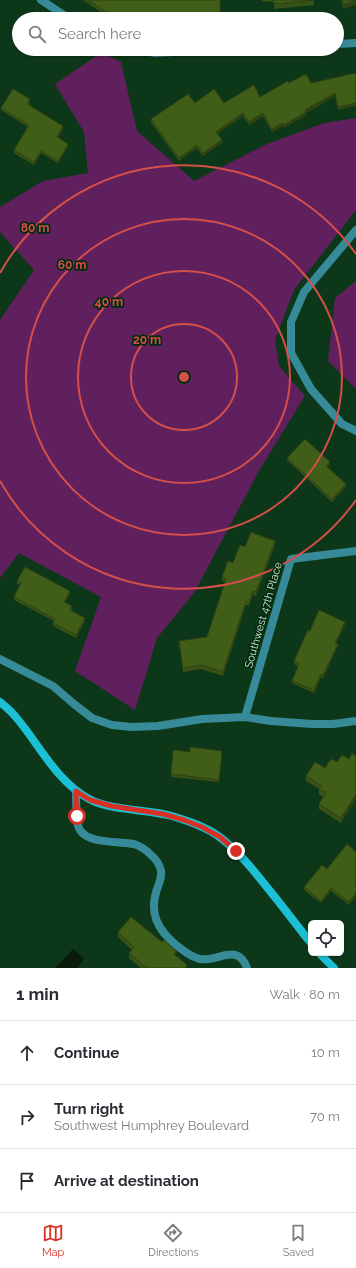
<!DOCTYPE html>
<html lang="en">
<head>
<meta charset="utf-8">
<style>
	body { margin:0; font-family:Raleway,sans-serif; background:#f2f2f3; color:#2b2b33 }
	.controls { position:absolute; right:12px; bottom:12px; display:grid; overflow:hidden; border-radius:6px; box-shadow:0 1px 3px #0004 }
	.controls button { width:36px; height:36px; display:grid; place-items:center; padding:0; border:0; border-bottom:1px solid #e1e1e2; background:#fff; color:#2b2b33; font:20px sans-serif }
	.stop { position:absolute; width:12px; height:12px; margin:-9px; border:3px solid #d93025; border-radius:50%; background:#fff }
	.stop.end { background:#d93025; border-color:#fff; box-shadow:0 1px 4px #0008 }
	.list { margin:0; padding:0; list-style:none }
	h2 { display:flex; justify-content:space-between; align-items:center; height:52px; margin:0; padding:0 16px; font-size:17px }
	h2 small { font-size:13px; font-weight:400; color:#7c7c81 }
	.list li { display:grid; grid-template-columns:26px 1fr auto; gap:12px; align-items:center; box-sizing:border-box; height:64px; padding:0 16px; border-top:1px solid #e1e1e2 }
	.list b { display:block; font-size:15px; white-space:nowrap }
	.list p { margin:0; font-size:13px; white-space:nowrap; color:#7c7c81 }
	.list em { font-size:13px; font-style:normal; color:#7c7c81 }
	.icon { flex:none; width:22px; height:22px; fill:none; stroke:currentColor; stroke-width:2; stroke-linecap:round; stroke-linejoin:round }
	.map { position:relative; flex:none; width:356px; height:968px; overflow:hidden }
	.search { position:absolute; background:#fff; box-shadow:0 1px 3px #0004; left:12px; right:12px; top:12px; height:44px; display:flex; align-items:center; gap:10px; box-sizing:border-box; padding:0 14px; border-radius:22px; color:#7c7c81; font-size:15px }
	.sheet { height:244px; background:#fff }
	nav { display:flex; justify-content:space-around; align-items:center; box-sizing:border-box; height:56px; border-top:1px solid #e1e1e2; background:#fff; font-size:11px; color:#7c7c81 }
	nav a { display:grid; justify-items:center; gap:2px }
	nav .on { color:#d93025 }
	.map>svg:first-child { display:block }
	.green { fill:#60205e }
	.water { fill:#0a1a0d }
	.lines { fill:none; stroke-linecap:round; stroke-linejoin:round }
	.service { stroke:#378b98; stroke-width:8 }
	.minor { stroke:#378b98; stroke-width:8 }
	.secondary { stroke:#1bc0d5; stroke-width:8 }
	.wall { fill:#385116 }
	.shaded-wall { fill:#2e4212 }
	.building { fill:#415e19; stroke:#2e4212 }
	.route { stroke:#d93025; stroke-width:5 }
	.ring { fill:none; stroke:#d44e4a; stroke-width:2 }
	.labels { text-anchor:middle; stroke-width:3.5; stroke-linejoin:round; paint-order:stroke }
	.street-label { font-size:11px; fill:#cee4d1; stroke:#022c0f }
	.centre { fill:#d44e4a; stroke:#022c0f; stroke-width:2 }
	.ring-label { font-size:12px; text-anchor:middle; font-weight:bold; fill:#d44e4a; stroke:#022c0f; stroke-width:3.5; stroke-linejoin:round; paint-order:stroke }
</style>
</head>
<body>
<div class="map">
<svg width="356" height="968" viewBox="0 0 356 968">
	<rect width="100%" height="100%" fill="#0d3719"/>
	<g class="green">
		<polygon points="101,53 121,62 137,131 194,181 267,144 324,123 356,118 356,210 294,290 275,340 279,366 305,396 260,469 194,593 157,638 135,710 75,671 101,597 19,553 0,578 0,320 34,270 0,232 0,207 43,181 88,173 84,132 55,84"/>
		<polygon points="356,281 356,389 328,361 335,298"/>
	</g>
	<polygon class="water" points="73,949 84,959 77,968 55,968"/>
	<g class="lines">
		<path class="service" d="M76 791C76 799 76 807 77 815 77 820 77 826 80 830 88 844 120 841 134 844 140 846 146 850 150 854 155 858 160 865 161 871 162 878 159 883 157 889 149 913 157 929 176 945 183 950 190 957 200 959 218 962 238 942 247 968"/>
		<g class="minor">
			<polyline points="41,0 70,19"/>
			<polyline points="337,44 356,43"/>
			<polyline points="136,49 155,53 232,49"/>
			<polyline points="356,230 304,292 291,322 291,353 311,389 342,424 356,431"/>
			<polyline points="0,659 53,686 74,704 92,718 112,725 132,727 158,726 202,719 245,717 271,721 312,724 333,724 356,721"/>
			<polyline points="245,717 291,559 356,551"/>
		</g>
		<g class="secondary">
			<path d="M0 702C5 706 11 711 15 716 40 745 55 780 89 799 111 811 147 809 172 816 188 821 207 827 221 838 240 853 255 872 270 891 284 908 297 926 311 943"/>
			<polyline points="319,953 334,968"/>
		</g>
	</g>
	<g class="wall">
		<polygon points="83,0 220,0 220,17 207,17 207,19 111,19"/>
		<polygon points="262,0 314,0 314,5 274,9 274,2 262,1"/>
		<polygon points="341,0 356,0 344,9"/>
		<polygon points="356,73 356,106 338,110 335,96 306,113 306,115 284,128 283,126 272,132 263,116 249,125 243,116 217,134 222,143 203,156 197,148 179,161 151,122 151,119 195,103 224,103 260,97 289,83 311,83"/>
		<polygon points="30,102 29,104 63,129 58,138 68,147 58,163 41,153 34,165 14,153 14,150 28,127 1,110 1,108"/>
		<polygon points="287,458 330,464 328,467 346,487 332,502 287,460"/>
		<polygon points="275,545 256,596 253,595 249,606 246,605 223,676 201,669 183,672 179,641 207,637 225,582 222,581 222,577 245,547"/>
		<polygon points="17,581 70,594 65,602 72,609 71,611 85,621 76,638 53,626 53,623 54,621 14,600 14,597 20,585 17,584"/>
		<polygon points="345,625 336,643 338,646 323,678 321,677 314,693 292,683 292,681 298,666 294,664 294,661 310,631"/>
		<polygon points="222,754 219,782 171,777 171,774"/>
		<polygon points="356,754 356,799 341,823 319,809 319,804 323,797 319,794 319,789 306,781 306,776 325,768 337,762 349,759 355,756"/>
		<polygon points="356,852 356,896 349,905 331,891 321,903 304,890 304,887 327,869"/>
		<polygon points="118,932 177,957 187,968 141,968 129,958 129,953 132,950 118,937"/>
	</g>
	<g class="shaded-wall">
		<polygon points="356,0 356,5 344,9 344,4"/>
		<polygon points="335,93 335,96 306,113 306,115 284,128 284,125 305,110"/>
		<polygon points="356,103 356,106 338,110 338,107"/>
		<polygon points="243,113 243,116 216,135 216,132"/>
		<polygon points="263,113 263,116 249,125 249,122"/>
		<polygon points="283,123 283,126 272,132 272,129"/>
		<polygon points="63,126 63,129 57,140 57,137"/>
		<polygon points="222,140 222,143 203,156 203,153"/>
		<polygon points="68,144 68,147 58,163 58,161"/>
		<polygon points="197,145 197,148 179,161 179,158"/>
		<polygon points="41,151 41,153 34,165 34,162"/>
		<polygon points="330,462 330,464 326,469 326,466"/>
		<polygon points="346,484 346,487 332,502 332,499"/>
		<polygon points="275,541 275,545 256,596 256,592"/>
		<polygon points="70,591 70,594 64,604 64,602"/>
		<polygon points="253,591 253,595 249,606 249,603"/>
		<polygon points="246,601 246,605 223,676 223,672"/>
		<polygon points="85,618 85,621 76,638 76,635"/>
		<polygon points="345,622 345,625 335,646 335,643"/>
		<polygon points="338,644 338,646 323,678 323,675"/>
		<polygon points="321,674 321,677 314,693 314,690"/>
		<polygon points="356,794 356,799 341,823 341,818"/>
		<polygon points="331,888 331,891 321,903 321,901"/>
		<polygon points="356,893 356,896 349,905 349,902"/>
	</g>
	<g class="building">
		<polygon points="88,0 220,0 220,13 207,13 207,16 134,17 133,19 115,18"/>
		<polygon points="274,0 314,0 274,4"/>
		<polygon points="342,0 356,0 344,4"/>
		<polygon points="356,73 356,103 338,107 335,93 305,110 306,112 284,125 283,123 272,129 263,113 249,122 243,113 216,132 222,140 203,153 197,145 179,158 151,119 188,94 195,103 214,89 224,103 254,85 260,97 288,81 289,83 306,74 311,83"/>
		<polygon points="13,89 30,99 27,104 63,126 57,137 68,144 58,161 41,151 34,162 14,150 29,125 1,108"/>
		<polygon points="305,439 330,462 326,466 346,484 332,499 287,458"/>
		<polygon points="251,532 275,541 256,592 253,591 249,603 246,601 223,672 201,665 183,668 179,641 207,637 226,579 222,577 228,561 233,563 240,545 245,547"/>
		<polygon points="25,567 70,591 64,602 72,606 70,610 85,618 76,635 53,623 55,619 14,597 21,583 17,581"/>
		<polygon points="319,610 345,622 335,643 338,644 323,675 321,674 314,690 292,681 299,664 294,661 308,630 310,631"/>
		<polygon points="190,747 222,751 219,780 171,774 173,750 190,752"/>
		<polygon points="352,753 355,756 356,754 356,794 341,818 319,804 326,793 319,789 322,786 306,776 315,762 325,768 331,759 337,762 342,755 349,759"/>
		<polygon points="347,844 356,852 356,879 355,881 356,882 356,893 349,902 331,888 321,901 304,887 322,865 327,869"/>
		<polygon points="131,917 162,942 164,940 177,952 174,954 187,965 186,967 187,968 147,968 129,953 134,947 118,932"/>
	</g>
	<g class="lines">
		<polyline class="route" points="77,816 76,800 76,791 90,800 111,806 163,814 184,820 202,827 220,837 236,851"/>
	</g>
	<g class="ring">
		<circle cx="184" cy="377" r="53"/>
		<circle cx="184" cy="377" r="106"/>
		<circle cx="184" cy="377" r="158"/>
		<path d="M356 500A211 211 0 0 1 0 481M0 273A211 211 0 0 1 356 254"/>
	</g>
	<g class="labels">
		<g class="street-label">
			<text transform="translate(263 615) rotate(-74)" y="4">Southwest 47th Place</text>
		</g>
	</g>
	<circle cx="184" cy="377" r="6" class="centre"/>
	<g class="ring-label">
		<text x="35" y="232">80 m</text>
		<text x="72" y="269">60 m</text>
		<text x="109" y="306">40 m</text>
		<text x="147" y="344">20 m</text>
	</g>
</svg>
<div class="controls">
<button><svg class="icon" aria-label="locate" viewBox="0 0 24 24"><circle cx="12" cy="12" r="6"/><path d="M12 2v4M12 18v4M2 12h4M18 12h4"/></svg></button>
</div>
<div class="stop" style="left:77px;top:816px"></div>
<div class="stop end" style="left:236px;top:851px"></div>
<div class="search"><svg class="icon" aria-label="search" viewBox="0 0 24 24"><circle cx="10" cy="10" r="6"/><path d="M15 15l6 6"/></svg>Search here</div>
</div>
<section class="sheet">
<h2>1 min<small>Walk · 80 m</small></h2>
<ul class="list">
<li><svg class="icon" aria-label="ahead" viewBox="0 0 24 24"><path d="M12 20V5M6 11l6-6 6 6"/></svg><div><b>Continue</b></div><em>10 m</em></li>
<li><svg class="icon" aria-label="right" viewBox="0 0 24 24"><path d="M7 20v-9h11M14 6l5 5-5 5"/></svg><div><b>Turn right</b><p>Southwest Humphrey Boulevard</p></div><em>70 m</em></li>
<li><svg class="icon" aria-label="arrive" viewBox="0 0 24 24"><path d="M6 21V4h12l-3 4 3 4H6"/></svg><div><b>Arrive at destination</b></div></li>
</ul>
</section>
<nav>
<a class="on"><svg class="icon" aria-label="map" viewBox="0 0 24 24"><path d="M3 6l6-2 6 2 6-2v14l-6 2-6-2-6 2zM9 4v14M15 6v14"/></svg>Map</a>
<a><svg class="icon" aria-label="directions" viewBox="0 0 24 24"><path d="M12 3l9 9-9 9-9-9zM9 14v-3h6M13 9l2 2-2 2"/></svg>Directions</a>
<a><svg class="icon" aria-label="saved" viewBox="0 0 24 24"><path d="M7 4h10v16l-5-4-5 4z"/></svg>Saved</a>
</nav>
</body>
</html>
